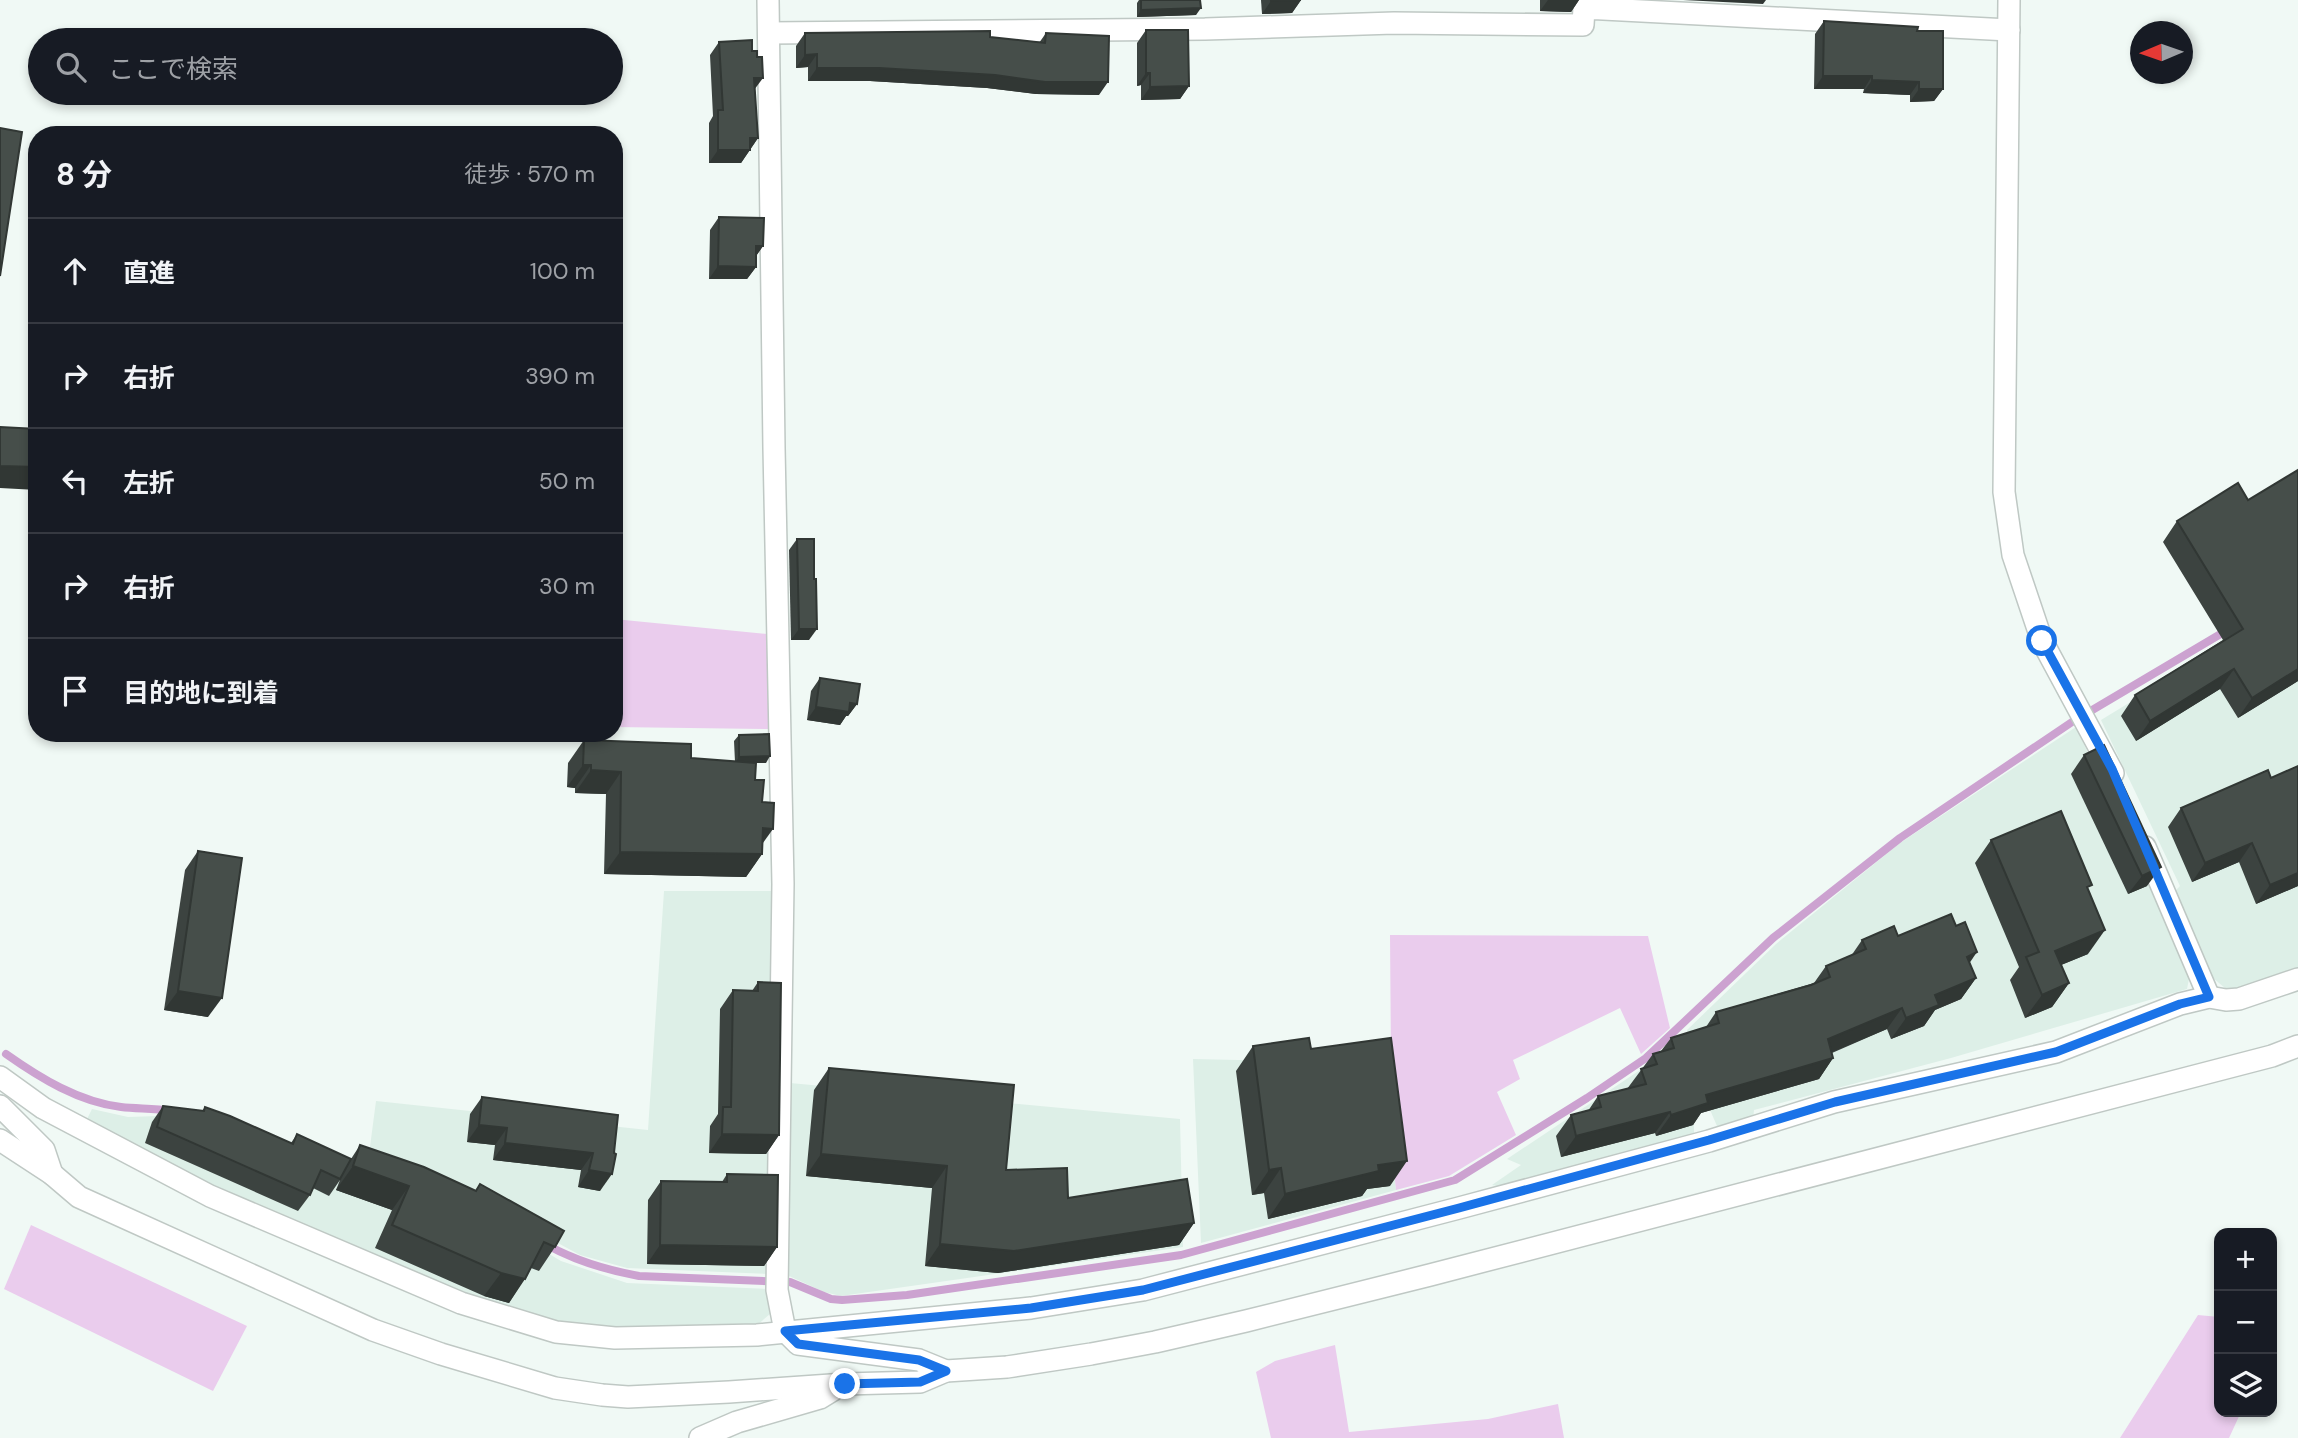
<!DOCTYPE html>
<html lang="ja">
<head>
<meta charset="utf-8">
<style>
	body { margin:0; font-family:"DM Sans","Noto Sans JP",sans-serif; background:#20242c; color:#f1f3f6 }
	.controls { position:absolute; right:21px; bottom:21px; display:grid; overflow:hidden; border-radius:14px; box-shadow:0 4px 10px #0003 }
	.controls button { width:63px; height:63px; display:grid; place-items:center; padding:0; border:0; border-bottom:2px solid #363941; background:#171b24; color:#f1f3f6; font:35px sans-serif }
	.compass { position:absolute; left:2130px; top:21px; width:63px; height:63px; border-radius:50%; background:#171b24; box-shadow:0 4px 10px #0003; rotate:268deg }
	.stop { position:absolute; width:21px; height:21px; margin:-16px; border:5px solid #1a73e8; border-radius:50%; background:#fff }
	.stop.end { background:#1a73e8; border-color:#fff; box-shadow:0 2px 7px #0008 }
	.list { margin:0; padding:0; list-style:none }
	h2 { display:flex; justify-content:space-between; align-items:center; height:91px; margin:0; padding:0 28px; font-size:30px }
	h2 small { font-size:23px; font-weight:400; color:#9ea1a6 }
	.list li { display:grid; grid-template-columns:46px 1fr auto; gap:21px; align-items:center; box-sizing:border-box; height:105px; padding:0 28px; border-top:2px solid #363941 }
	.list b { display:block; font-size:26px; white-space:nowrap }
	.list em { font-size:23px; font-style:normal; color:#9ea1a6 }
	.icon { flex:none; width:38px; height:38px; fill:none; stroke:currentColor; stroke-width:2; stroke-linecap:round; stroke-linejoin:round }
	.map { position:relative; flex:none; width:2298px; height:1438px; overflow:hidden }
	.search { position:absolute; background:#171b24; box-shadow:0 4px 10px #0003; left:28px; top:28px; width:595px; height:77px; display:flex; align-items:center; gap:18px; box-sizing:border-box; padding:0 24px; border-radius:38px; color:#9ea1a6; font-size:26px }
	.panel { position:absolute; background:#171b24; box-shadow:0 4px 10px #0003; left:28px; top:126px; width:595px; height:616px; border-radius:28px }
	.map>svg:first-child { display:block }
	.built { fill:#ddefe7 }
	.green { fill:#eacced }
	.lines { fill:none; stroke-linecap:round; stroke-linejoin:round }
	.stream { stroke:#cca2d0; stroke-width:8 }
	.street-casing { stroke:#bfc8c4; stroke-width:24 }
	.street { stroke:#fff; stroke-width:21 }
	.wall { fill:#3c4340 }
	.shaded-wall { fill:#313734 }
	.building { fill:#464e4a; stroke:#313734; stroke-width:2 }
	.route { stroke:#1a73e8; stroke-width:9 }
</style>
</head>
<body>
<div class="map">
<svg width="2298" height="1438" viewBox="0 0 2298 1438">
	<rect width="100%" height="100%" fill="#f0f9f5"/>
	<g class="built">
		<polygon points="2298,600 2298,970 2233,990 2225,988 2213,978 2174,892 2180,886 2101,720"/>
		<polygon points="2076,727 2190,974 2187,989 1951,1058 1754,1110 1753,1119 1717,1126 1701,1089 1687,1030 1776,944 1900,843"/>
		<polygon points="664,891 775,891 769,1274 627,1268 580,1255 506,1215 368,1162 376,1101 648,1130"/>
		<polygon points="1193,1059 1383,1063 1396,1190 1201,1243"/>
		<polygon points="1652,1062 1694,1118 1694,1136 1502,1187 1492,1185 1521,1165 1507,1159"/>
		<polygon points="790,1083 1180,1119 1183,1247 841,1296 824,1292 787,1275"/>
		<polygon points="92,1109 128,1117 158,1116 473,1209 561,1261 627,1283 769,1289 770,1314 756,1326 610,1329 562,1323 474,1299 296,1225 215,1187 87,1119"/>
	</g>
	<g class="green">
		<polygon points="614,619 767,634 770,729 614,727"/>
		<polygon points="1390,935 1648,936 1670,1028 1641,1054 1620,1008 1513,1060 1520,1079 1497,1092 1516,1135 1449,1176 1396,1190 1383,1063 1391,1061"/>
		<polygon points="31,1225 247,1326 213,1391 4,1289"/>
		<polygon points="2198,1315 2219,1317 2219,1412 2241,1412 2229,1438 2120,1438"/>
		<polygon points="1335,1345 1349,1432 1488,1419 1558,1404 1564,1438 1271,1438 1256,1372 1275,1361"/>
	</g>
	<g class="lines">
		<g class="stream">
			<path d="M6 1054C40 1078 79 1102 121 1107 138 1109 154 1108 171 1111"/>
			<path d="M547 1245C576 1261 606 1270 639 1276L790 1282 831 1299 842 1300 907 1295 1181 1255 1455 1180 1587 1098 1646 1058 1773 938 1900 838 2072 722 2229 629"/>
		</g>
		<defs>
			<g id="street">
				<polyline points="768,0 774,448 783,884 777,1290 785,1331 798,1344 919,1360 946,1371"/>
				<polyline points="2009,0 2004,492 2013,555 2042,641 2113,773"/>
				<polyline points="769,33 1205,29 1394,23 1583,25 1584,8 2009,30"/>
				<polyline points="2145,847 2209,997"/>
				<polyline points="0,1077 43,1108 210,1196 461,1303 556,1332 615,1338 757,1335 1031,1308 1143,1290 1459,1208 1709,1141 1834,1102 2056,1052 2180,1004 2209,997 2226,1000 2239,999 2298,979"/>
				<polyline points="0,1106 44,1150 52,1174"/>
				<polyline points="0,1140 52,1174 79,1197 373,1330 441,1354 555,1388 602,1395 628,1397 729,1392 845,1384 920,1382 946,1371 1007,1367 1091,1354 1155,1342 1246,1321 1430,1275 2272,1056 2298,1046"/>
				<polyline points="700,1438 737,1422 820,1398 833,1390"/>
			</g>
		</defs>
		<use href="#street" class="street-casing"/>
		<use href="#street" class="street"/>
	</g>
	<g class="wall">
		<polygon points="1139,0 1200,0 1196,15 1137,17 1137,3"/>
		<polygon points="1261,0 1301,0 1292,13 1262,14"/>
		<polygon points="1540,0 1579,0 1571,12 1540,11"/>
		<polygon points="1824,21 1917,31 1943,89 1934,101 1910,102 1910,95 1863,93 1864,89 1814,89 1815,34"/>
		<polygon points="1146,30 1189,86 1180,99 1141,100 1141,85 1137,86 1137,43"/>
		<polygon points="805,33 990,37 1039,43 1046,33 1099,95 1036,94 987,88 870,81 808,81 808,67 796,68 796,46"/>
		<polygon points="719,42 755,90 758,138 741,163 709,163 709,123 713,116 710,55"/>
		<polygon points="719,217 763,246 756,256 756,267 747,279 709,279 710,230"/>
		<polygon points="2177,521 2298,681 2238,718 2220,689 2136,741 2121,716 2135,695 2223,640 2163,542"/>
		<polygon points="797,539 814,579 809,640 791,640 789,550"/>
		<polygon points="820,678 857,704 848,716 846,716 840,725 807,720 811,691"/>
		<polygon points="739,735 766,763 752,763 755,780 762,802 762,854 746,877 604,874 606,794 575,793 575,788 567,787 568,763 584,740 691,758 735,762 734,741"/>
		<polygon points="2084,755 2147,886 2128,894 2071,774"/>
		<polygon points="2268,770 2298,886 2256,904 2239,862 2192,882 2168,827 2181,808"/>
		<polygon points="1991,840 2088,890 2088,954 2061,965 2069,983 2052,1007 2025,1018 2010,980 2019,967 1975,863"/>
		<polygon points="198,851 208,1017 164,1010 185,870"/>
		<polygon points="1898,936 1970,963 1976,978 1961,999 1935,1010 1924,1026 1891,1039 1887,1029 1832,1053 1833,1058 1819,1079 1701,1113 1693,1125 1656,1136 1655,1133 1561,1157 1556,1136 1571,1115 1588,1111 1598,1096 1627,1089 1653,1054 1661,1051 1671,1038 1706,1027 1716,1012 1814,983 1826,966 1851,956 1862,940"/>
		<polygon points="758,982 779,1135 766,1154 709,1153 710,1126 718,1114 720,1009 733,990 752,991"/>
		<polygon points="1253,1046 1311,1049 1390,1186 1367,1189 1362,1196 1268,1219 1264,1193 1252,1195 1236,1071"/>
		<polygon points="829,1068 1006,1170 1068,1198 1194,1223 1179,1245 998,1273 925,1266 932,1188 806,1176 814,1090"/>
		<polygon points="482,1097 618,1115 600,1191 578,1187 581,1170 493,1160 495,1145 467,1142 470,1114"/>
		<polygon points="163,1106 202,1111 205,1107 291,1143 297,1134 351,1159 360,1145 475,1191 480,1184 555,1247 539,1271 531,1268 509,1303 484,1296 375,1248 392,1210 336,1190 340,1180 329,1196 313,1188 310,1195 298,1211 145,1143 152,1122"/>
		<polygon points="727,1174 777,1247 764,1266 647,1264 648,1200 661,1181 722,1182"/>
	</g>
	<g class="shaded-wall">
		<polygon points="1301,0 1292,13 1262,14 1271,1"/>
		<polygon points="1548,0 1579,0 1571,12 1540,11"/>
		<polygon points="1683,0 1766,0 1763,4"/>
		<polygon points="1201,8 1196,15 1137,17 1141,10"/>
		<polygon points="817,54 808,67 796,68 805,55"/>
		<polygon points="817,68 879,68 1108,82 1099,95 1036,94 987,88 870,81 808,81"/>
		<polygon points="1146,73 1150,73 1141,85 1137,86"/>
		<polygon points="1823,76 1872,76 1864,89 1814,89"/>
		<polygon points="754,78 763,78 754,90"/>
		<polygon points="1872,80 1919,82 1910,95 1863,93"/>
		<polygon points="1189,86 1180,99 1141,100 1150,87"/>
		<polygon points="1919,89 1943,89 1934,101 1910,102"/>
		<polygon points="750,138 758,138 741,163 709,163 718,150"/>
		<polygon points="756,246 763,246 754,259"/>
		<polygon points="718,266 756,267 747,279 709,279"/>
		<polygon points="0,466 37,467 37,490 0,488"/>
		<polygon points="799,629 817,629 809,640 791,640"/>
		<polygon points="2234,669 2220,689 2136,741 2150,721"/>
		<polygon points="2298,669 2298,681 2238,718 2252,698"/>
		<polygon points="850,703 857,704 848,716 846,716 840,725 807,720 816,707"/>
		<polygon points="770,756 766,763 735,763 739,757"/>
		<polygon points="583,765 591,765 575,788 567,787"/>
		<polygon points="591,770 621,772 606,794 575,793"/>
		<polygon points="763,828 773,829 757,851"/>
		<polygon points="2252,843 2239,862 2192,882 2205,863"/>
		<polygon points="620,852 762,854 746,877 604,874"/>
		<polygon points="2161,867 2147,886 2128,894 2142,876"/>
		<polygon points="2298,873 2298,886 2256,904 2270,885"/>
		<polygon points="2105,930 2088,954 2039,974 2055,951"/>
		<polygon points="1977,952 1962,974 1967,957"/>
		<polygon points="1976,978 1961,999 1935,1010 1924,1026 1891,1039 1906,1018 1935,995"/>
		<polygon points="2069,983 2052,1007 2025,1018 2042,995"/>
		<polygon points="178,991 222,998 208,1017 164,1010"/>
		<polygon points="1902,1008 1887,1029 1813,1060 1828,1039"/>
		<polygon points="1833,1058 1819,1079 1701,1113 1693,1125 1656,1136 1671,1115 1706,1095"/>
		<polygon points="1670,1112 1655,1133 1561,1157 1576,1136"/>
		<polygon points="479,1125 507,1128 495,1145 467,1142"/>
		<polygon points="722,1134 779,1135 766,1154 709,1153"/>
		<polygon points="505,1143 593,1153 581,1170 493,1160"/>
		<polygon points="821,1154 947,1166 932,1188 806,1176"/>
		<polygon points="1407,1161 1390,1186 1367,1189 1362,1196 1268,1219 1285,1194 1378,1165"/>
		<polygon points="353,1166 409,1186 392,1210 336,1190"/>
		<polygon points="1281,1168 1264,1193 1252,1195 1269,1170"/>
		<polygon points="589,1170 612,1174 600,1191 578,1187"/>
		<polygon points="1194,1223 1179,1245 998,1273 925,1266 940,1244"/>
		<polygon points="660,1245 777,1247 764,1266 647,1264"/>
		<polygon points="501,1273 525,1279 509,1303 484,1296"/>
	</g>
	<g class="building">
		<polygon points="1141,0 1200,0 1201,8 1141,10"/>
		<polygon points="1271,0 1301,0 1271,1"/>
		<polygon points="1824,21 1918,27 1917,31 1943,31 1943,89 1919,89 1919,82 1872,80 1872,76 1823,76"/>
		<polygon points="1146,30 1188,30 1189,86 1150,87 1150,73 1146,73"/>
		<polygon points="990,31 990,37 1045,43 1046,33 1109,36 1108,82 1045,82 995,75 879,68 817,68 817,54 805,55 805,33"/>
		<polygon points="752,40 752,51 757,51 757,57 762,57 763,78 754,78 758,138 750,138 750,150 718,150 718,110 723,110 719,42"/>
		<polygon points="0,128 22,132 0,276"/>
		<polygon points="719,217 764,218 763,246 756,246 756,267 718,266"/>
		<polygon points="0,427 37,429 37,467 0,466"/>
		<polygon points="2298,470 2298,669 2252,698 2234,669 2150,721 2135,695 2243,629 2177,521 2238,483 2248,500"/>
		<polygon points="797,539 814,539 814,579 816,579 817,629 799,629"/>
		<polygon points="820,678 860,684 857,704 850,703 849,712 816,707"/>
		<polygon points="769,734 770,756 739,757 739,735"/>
		<polygon points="584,740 691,744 691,758 756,763 755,780 764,780 762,802 774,803 773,829 763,828 762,854 620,852 621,772 591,770 591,765 583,765"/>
		<polygon points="2104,745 2161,867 2142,876 2084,755"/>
		<polygon points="2298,766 2298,873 2270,885 2252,843 2205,863 2181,808 2268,770 2271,778"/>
		<polygon points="2061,811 2092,885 2087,887 2105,930 2055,951 2069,983 2042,995 2026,957 2039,952 1991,840"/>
		<polygon points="198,851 242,858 222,998 178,991"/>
		<polygon points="1951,914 1956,926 1965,922 1977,952 1967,957 1976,978 1935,995 1939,1005 1906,1018 1902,1008 1828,1039 1833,1058 1706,1095 1708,1103 1671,1115 1670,1112 1576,1136 1571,1115 1601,1107 1598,1096 1646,1084 1641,1069 1657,1064 1653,1054 1674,1048 1671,1038 1719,1023 1716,1012 1811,985 1830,977 1826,966 1866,949 1862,940 1894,926 1898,936"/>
		<polygon points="758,982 781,983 779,1135 722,1134 723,1107 731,1107 733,990 758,991"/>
		<polygon points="1309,1038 1311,1049 1391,1038 1407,1161 1378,1165 1379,1171 1285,1194 1281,1168 1269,1170 1253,1046"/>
		<polygon points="829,1068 1014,1085 1006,1170 1067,1168 1068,1198 1187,1179 1194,1223 1014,1251 940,1244 947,1166 821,1154"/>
		<polygon points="482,1097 618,1115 614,1153 616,1154 612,1174 589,1170 593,1153 505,1143 507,1128 479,1125"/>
		<polygon points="163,1106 204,1111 205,1107 230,1116 293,1144 297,1134 351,1159 340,1179 321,1170 310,1195 157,1127"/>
		<polygon points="360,1145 424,1167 476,1191 480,1184 564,1231 555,1247 544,1242 525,1279 501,1273 392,1225 409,1186 353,1166"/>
		<polygon points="727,1174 778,1175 777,1247 660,1245 661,1181 727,1182"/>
	</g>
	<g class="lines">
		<polyline class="route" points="845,1384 920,1382 946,1371 919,1360 798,1344 785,1331 1031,1308 1143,1290 1459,1208 1709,1140 1835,1102 2056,1052 2180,1004 2209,997 2112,769 2042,641"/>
	</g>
</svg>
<div class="controls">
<button>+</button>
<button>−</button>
<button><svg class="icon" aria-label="layers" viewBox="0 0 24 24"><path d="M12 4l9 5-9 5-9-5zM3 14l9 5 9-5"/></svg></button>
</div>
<svg class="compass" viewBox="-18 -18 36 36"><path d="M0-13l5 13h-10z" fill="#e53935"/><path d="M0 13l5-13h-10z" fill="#9ea1a6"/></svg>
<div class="stop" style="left:2042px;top:641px"></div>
<div class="stop end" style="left:845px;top:1384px"></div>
<div class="search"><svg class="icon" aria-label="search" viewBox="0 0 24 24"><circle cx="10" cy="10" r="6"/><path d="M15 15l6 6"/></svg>ここで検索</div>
<section class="panel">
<h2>8 分<small>徒歩 · 570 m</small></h2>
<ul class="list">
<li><svg class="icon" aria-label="ahead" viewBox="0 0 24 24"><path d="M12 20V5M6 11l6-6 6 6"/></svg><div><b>直進</b></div><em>100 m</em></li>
<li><svg class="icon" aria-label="right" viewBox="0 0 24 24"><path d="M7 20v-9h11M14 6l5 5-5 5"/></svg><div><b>右折</b></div><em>390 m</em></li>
<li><svg class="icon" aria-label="left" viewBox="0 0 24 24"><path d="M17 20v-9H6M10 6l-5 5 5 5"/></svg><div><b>左折</b></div><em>50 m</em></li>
<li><svg class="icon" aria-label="right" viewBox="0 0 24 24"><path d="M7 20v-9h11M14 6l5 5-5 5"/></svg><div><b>右折</b></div><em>30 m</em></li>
<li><svg class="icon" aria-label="arrive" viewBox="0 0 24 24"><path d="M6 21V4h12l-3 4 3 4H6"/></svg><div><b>目的地に到着</b></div></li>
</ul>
</section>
</div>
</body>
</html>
